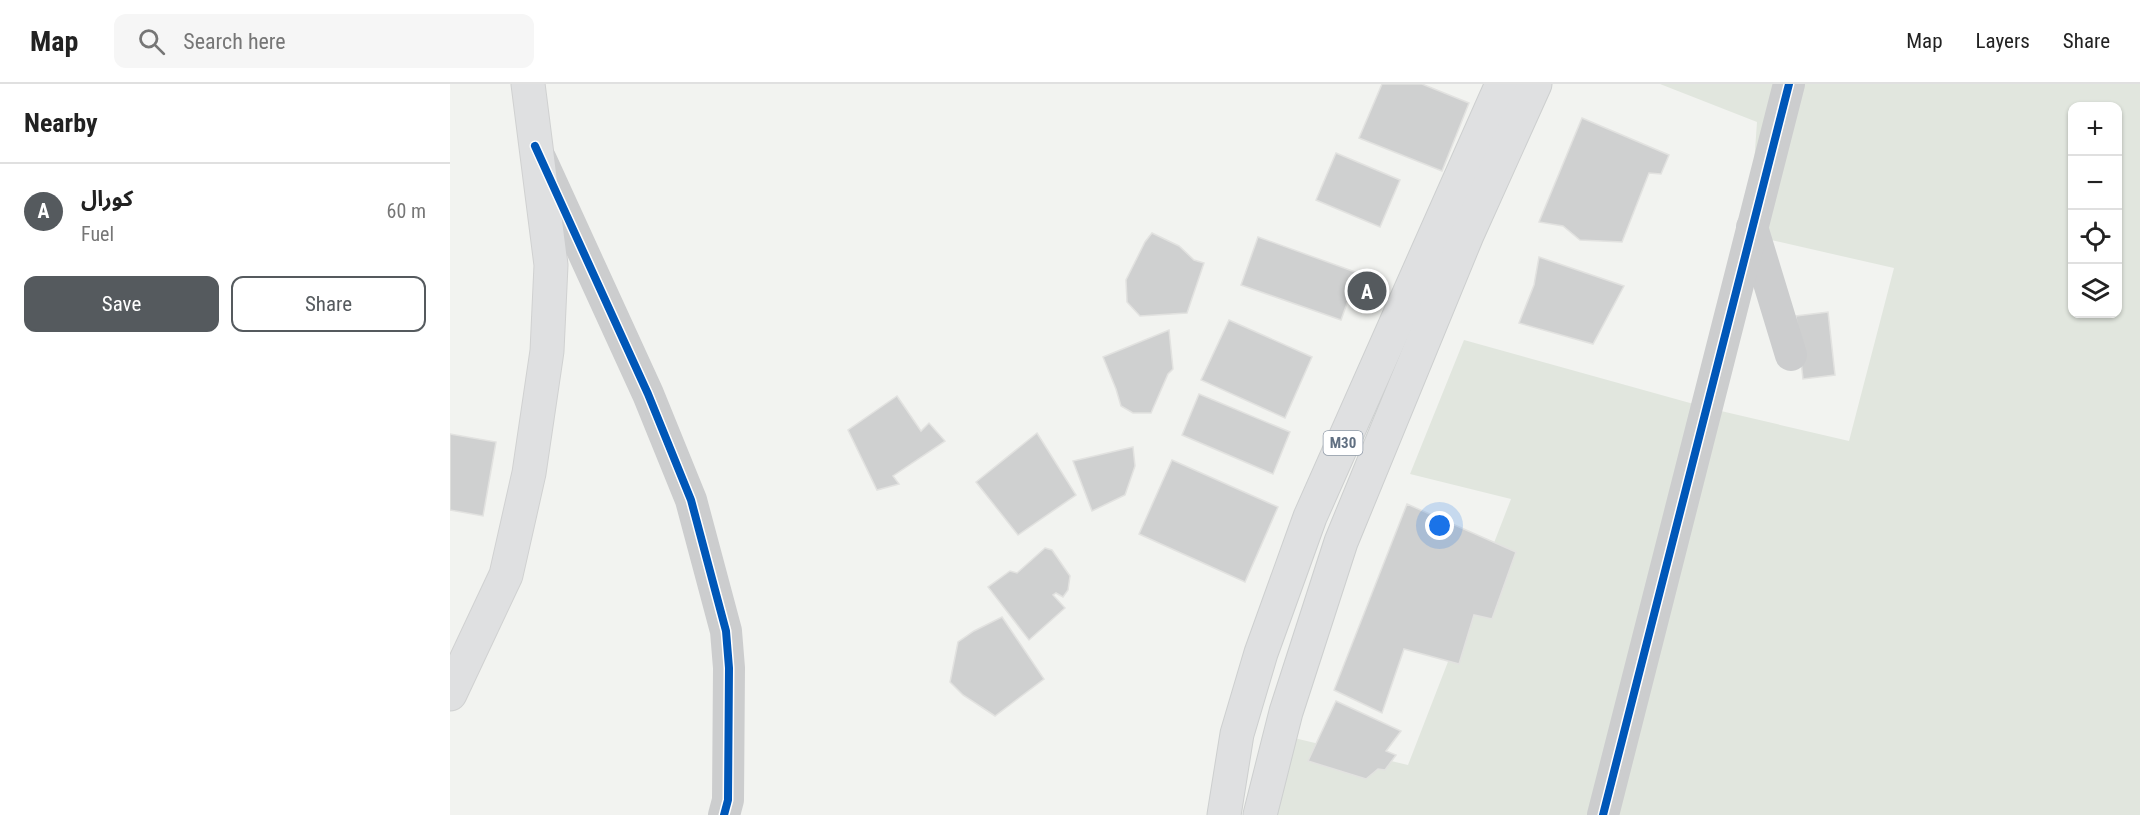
<!DOCTYPE html>
<html lang="en">
<head>
<meta charset="utf-8">
<style>
	body { margin:0; font-family:"Roboto Condensed","Noto Sans Arabic",sans-serif; background:#f6f6f6; color:#222 }
	.controls { position:absolute; right:18px; top:18px; display:grid; overflow:hidden; border-radius:12px; box-shadow:0 2px 4px #0004 }
	.controls button { width:54px; height:54px; display:grid; place-items:center; padding:0; border:0; border-bottom:2px solid #e0e0e0; background:#fff; color:#222; font:30px sans-serif }
	.you { position:absolute; left:990px; top:442px; width:21px; height:21px; margin:-15px; border:4px solid #fff; border-radius:50%; background:#1a73e8; box-shadow:0 0 0 9px #1a73e833 }
	.badge { display:grid; place-items:center; width:39px; height:39px; border-radius:50%; background:#555a5e; color:#fff; font-size:20px; font-weight:700 }
	.pin { position:absolute; translate:-50% -50%; border:3px solid #fff; box-shadow:0 2px 6px #0006 }
	.list { margin:0; padding:0; list-style:none }
	h2 { display:flex; justify-content:space-between; align-items:center; height:78px; margin:0; padding:0 24px; font-size:26px }
	h2 small { font-size:20px; font-weight:400; color:#767676 }
	.list li { display:grid; grid-template-columns:39px 1fr auto; gap:18px; align-items:center; box-sizing:border-box; height:96px; padding:0 24px; border-top:2px solid #e0e0e0 }
	.list b { display:block; font-size:22px; white-space:nowrap }
	.list p { margin:0; font-size:20px; white-space:nowrap; color:#767676 }
	.list em { font-size:20px; font-style:normal; color:#767676 }
	.actions { display:flex; gap:12px; padding:18px 24px }
	.actions a { flex:1; padding:14px 0; border:2px solid #555a5e; border-radius:12px; text-align:center; font-size:21px; color:#555a5e }
	.actions .main { background:#555a5e; color:#fff }
	.icon { flex:none; width:33px; height:33px; fill:none; stroke:currentColor; stroke-width:2; stroke-linecap:round; stroke-linejoin:round }
	.map { position:relative; flex:none; width:1690px; height:731px; overflow:hidden }
	header { display:flex; align-items:center; gap:36px; box-sizing:border-box; height:84px; padding:0 30px; background:#fff; border-bottom:2px solid #e0e0e0 }
	header strong { font-size:28px }
	nav { display:flex; gap:33px; margin-inline-start:auto; font-size:21px }
	.search { width:420px; height:54px; background:#f6f6f6; display:flex; align-items:center; gap:15px; box-sizing:border-box; padding:0 21px; border-radius:12px; color:#767676; font-size:22px }
	main { display:flex }
	aside { flex:1; background:#fff }
	.map>svg:first-child { display:block }
	.green { fill:#e1e6de; fill-rule:evenodd }
	.building { fill:#cfd0d0; stroke:#e2e2e0; stroke-width:1.5 }
	.lines { fill:none; stroke-linecap:round; stroke-linejoin:round }
	.secondary-casing { stroke:#d0d1d1; stroke-width:35 }
	.highway-casing { stroke:#cdcfcf; stroke-width:35 }
	.street { stroke:#cccdce; stroke-width:32 }
	.secondary { stroke:#dfe0e1; stroke-width:33 }
	.highway { stroke:#dfe0e1; stroke-width:33 }
	.cycleway-casing { stroke:#fff; stroke-width:11 }
	.cycleway { stroke:#0057b8; stroke-width:8 }
	.labels { text-anchor:middle; stroke-width:6; stroke-linejoin:round; paint-order:stroke }
	.shield { fill:#fff; stroke:#909ba8; stroke-width:1.5 }
	.shield-label { font-size:15px; font-weight:bold; fill:#617082 }
</style>
</head>
<body>
<header>
<strong>Map</strong>
<div class="search"><svg class="icon" aria-label="search" viewBox="0 0 24 24"><circle cx="10" cy="10" r="6"/><path d="M15 15l6 6"/></svg>Search here</div>
<nav><a>Map</a><a>Layers</a><a>Share</a></nav>
</header>
<main>
<aside>
<h2>Nearby<small></small></h2>
<ul class="list">
<li><span class="badge">A</span><div><b>كورال</b><p>Fuel</p></div><em>60 m</em></li>
</ul>
<div class="actions"><a class="main">Save</a><a>Share</a></div>
</aside>
<div class="map">
<svg width="1690" height="731" viewBox="0 0 1690 731">
	<rect width="100%" height="100%" fill="#f2f3f0"/>
	<path class="green" d="M1210 0H1690V731H818L823 649 958 681 1061 415 960 390 1014 256 1258 324 1399 357 1444 184 1299 151 1307 38ZM1622 22H1668V230H1622Z"/>
	<g class="building">
		<polygon points="932,0 972,0 1019,19 992,87 909,54"/>
		<polygon points="1132,34 1219,71 1211,90 1199,89 1172,158 1130,156 1113,142 1089,138"/>
		<polygon points="886,69 950,96 930,143 866,116"/>
		<polygon points="702,149 729,162 744,176 754,179 737,229 690,232 677,218 676,196 695,158"/>
		<polygon points="808,153 908,189 891,236 791,201"/>
		<polygon points="1089,173 1174,202 1143,260 1069,239 1084,201"/>
		<polygon points="1378,228 1385,291 1353,295 1346,232"/>
		<polygon points="779,236 862,273 835,334 751,296"/>
		<polygon points="719,246 723,285 718,290 701,329 683,329 671,322 666,305 653,273"/>
		<polygon points="749,310 840,348 823,390 732,351"/>
		<polygon points="447,312 471,347 479,339 495,357 443,392 449,400 427,406 398,346"/>
		<polygon points="587,349 626,411 568,451 526,398"/>
		<polygon points="0,350 46,358 33,432 0,426"/>
		<polygon points="683,363 685,382 675,411 642,427 623,377"/>
		<polygon points="722,376 828,423 795,498 689,450"/>
		<polygon points="957,420 1066,468 1042,535 1024,531 1009,580 954,565 932,629 884,606"/>
		<polygon points="595,464 602,466 620,492 618,506 613,513 606,509 603,511 615,524 579,556 538,503 560,487 567,489"/>
		<polygon points="552,533 594,595 545,632 513,611 500,598 508,558 524,547"/>
		<polygon points="886,617 951,647 936,667 946,671 935,686 928,685 916,695 858,677"/>
	</g>
	<g class="lines">
		<defs>
			<polyline id="secondary" points="0,610 56,491 79,389 97,267 101,181 78,0"/>
			<g id="highway">
				<polyline points="774,731 787,650 811,569 860,433 1052,0"/>
				<polyline points="810,731 836,628 891,458 1017,151 1085,0"/>
			</g>
		</defs>
		<use href="#secondary" class="secondary-casing"/>
		<use href="#highway" class="highway-casing"/>
		<g class="street">
			<polyline points="91,76 198,310 241,416 276,547 279,584 278,716 274,731"/>
			<polyline points="1302,143 1341,271"/>
			<polyline points="1153,731 1339,0"/>
		</g>
		<use href="#secondary" class="secondary"/>
		<use href="#highway" class="highway"/>
		<defs>
			<g id="cycleway">
				<polyline points="85,62 198,310 241,416 276,547 279,584 278,716 274,731"/>
				<polyline points="1153,731 1339,0"/>
			</g>
		</defs>
		<use href="#cycleway" class="cycleway-casing"/>
		<use href="#cycleway" class="cycleway"/>
	</g>
	<g class="labels">
		<rect class="shield" x="873.5" y="347" width="39" height="24" rx="4.5"/>
		<g class="shield-label">
			<text x="893" y="364">M30</text>
		</g>
	</g>
</svg>
<div class="controls">
<button>+</button>
<button>−</button>
<button><svg class="icon" aria-label="locate" viewBox="0 0 24 24"><circle cx="12" cy="12" r="6"/><path d="M12 2v4M12 18v4M2 12h4M18 12h4"/></svg></button>
<button><svg class="icon" aria-label="layers" viewBox="0 0 24 24"><path d="M12 4l9 5-9 5-9-5zM3 14l9 5 9-5"/></svg></button>
</div>
<div class="you"></div>
<div class="pin badge" style="left:917px;top:207px">A</div>
</div>
</main>
</body>
</html>
